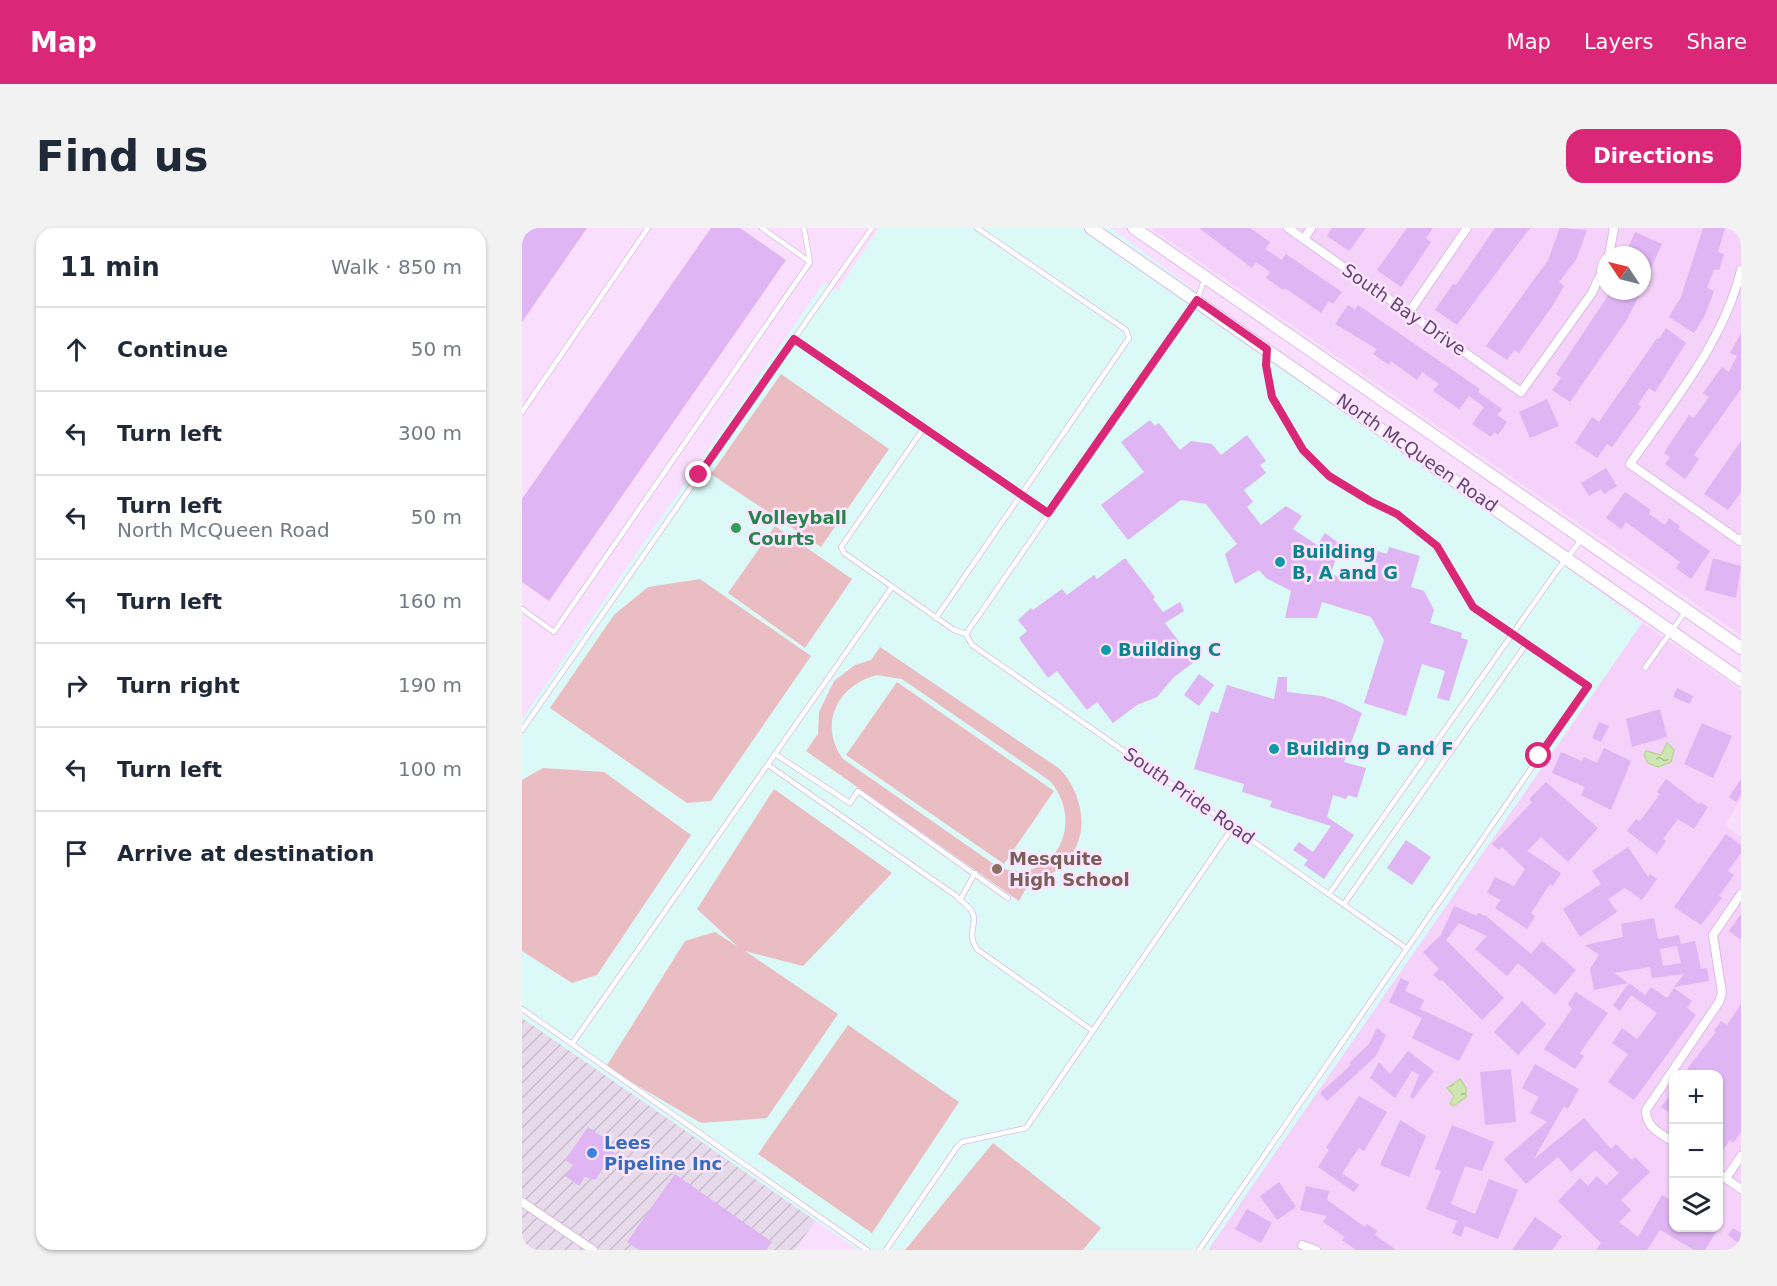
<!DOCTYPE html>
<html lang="en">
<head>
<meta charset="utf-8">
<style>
	body { margin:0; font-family:"DejaVu Sans",sans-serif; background:#f2f2f3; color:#1f2937 }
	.controls { position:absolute; right:18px; bottom:18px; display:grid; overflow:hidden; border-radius:12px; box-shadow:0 2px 4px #0004 }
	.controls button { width:54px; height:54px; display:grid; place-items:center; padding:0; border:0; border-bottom:2px solid #e0e1e3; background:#fff; color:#1f2937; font:30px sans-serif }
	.compass { position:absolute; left:1075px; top:18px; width:54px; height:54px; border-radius:50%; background:#fff; box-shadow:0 2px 4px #0004; rotate:305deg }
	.stop { position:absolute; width:18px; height:18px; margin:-14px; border:4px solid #db2777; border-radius:50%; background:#fff }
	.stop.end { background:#db2777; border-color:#fff; box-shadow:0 2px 6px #0008 }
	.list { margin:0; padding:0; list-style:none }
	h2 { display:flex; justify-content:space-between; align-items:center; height:78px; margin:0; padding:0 24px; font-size:26px }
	h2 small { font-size:20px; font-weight:400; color:#747a83 }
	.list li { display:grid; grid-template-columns:39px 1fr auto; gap:18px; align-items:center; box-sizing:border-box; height:84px; padding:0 24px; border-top:2px solid #e0e1e3 }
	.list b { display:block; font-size:22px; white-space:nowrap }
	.list p { margin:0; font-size:20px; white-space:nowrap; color:#747a83 }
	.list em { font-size:20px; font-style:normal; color:#747a83 }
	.icon { flex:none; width:33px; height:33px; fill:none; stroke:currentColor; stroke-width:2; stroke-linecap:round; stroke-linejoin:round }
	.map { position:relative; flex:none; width:1219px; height:1022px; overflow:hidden; border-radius:18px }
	header { display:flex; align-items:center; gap:36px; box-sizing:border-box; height:84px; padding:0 30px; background:#db2777; color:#fff }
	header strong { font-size:28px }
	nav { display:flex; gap:33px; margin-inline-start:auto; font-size:21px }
	.intro { display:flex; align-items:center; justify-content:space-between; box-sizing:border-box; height:144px; padding:0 36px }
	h1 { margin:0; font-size:42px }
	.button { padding:15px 27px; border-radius:18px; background:#db2777; color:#fff; font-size:21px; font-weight:700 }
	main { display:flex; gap:36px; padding:0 36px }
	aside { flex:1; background:#fff; border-radius:18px; box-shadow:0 2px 4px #0004 }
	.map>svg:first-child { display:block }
	.residential { fill:#f4d2f9; fill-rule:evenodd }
	.industrial { fill:url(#industrial-furrows) }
	.education { fill:#dbf9f7 }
	.grass { fill:#eabdc2; fill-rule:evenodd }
	.water { fill:url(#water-ripples); stroke:#bbd898; stroke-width:1.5 }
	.building { fill:#e0b5f3; fill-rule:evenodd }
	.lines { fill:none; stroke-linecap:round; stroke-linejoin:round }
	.lane-casing { stroke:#dbbde3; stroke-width:6 }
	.street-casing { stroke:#dbbde3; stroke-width:10 }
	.secondary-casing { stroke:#ddbae8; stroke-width:14 }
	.lane { stroke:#fff; stroke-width:4.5 }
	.street { stroke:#fff; stroke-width:8 }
	.secondary { stroke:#fff; stroke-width:12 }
	.route { stroke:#db2777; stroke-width:8 }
	.leisure-dot { fill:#2e9e5b; stroke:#fde5ff; stroke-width:2 }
	.culture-dot { fill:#0f9aa8; stroke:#fde5ff; stroke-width:2 }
	.education-dot { fill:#8d6e63; stroke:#fde5ff; stroke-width:2 }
	.shop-dot { fill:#3f7fe0; stroke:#fde5ff; stroke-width:2 }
	.labels { text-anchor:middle; stroke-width:5; stroke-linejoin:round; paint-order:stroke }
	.street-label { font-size:18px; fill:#634673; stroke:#fde5ff }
	.leisure-label { font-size:18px; font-weight:bold; fill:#27864d; stroke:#fde5ff; text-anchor:start }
	.culture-label { font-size:18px; font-weight:bold; fill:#0d838f; stroke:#fde5ff; text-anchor:start }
	.education-label { font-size:18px; font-weight:bold; fill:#785e54; stroke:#fde5ff; text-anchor:start }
	.shop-label { font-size:18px; font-weight:bold; fill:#366cbe; stroke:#fde5ff; text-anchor:start }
</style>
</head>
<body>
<header>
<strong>Map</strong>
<nav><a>Map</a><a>Layers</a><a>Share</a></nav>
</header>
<div class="intro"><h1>Find us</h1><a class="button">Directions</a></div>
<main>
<aside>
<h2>11 min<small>Walk · 850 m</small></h2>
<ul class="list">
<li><svg class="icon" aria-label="ahead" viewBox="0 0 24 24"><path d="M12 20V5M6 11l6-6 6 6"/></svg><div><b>Continue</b></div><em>50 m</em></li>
<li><svg class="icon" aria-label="left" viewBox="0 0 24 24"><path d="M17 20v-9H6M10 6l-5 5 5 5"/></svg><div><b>Turn left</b></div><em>300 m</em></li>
<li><svg class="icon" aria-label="left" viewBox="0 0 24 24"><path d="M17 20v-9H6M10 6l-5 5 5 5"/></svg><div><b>Turn left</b><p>North McQueen Road</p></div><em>50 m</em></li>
<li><svg class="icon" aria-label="left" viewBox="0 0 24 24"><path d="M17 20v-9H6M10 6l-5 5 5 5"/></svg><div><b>Turn left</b></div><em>160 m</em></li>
<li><svg class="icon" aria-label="right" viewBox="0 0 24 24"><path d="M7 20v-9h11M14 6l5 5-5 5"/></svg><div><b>Turn right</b></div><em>190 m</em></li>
<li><svg class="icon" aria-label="left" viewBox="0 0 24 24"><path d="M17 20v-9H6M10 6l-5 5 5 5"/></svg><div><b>Turn left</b></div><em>100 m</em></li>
<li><svg class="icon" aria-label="arrive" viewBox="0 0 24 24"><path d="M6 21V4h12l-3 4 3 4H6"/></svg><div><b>Arrive at destination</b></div></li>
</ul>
</aside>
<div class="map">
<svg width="1219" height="1022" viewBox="0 0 1219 1022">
	<defs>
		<pattern id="industrial-furrows" width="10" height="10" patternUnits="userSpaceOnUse" patternTransform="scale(1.5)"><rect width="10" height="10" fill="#e7daea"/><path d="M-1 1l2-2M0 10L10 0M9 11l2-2" fill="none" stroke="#c9bccc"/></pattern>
		<pattern id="water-ripples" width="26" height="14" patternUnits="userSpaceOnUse" patternTransform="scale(1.5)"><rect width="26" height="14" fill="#cfe6b3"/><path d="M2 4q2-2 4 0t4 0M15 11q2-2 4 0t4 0" fill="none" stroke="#acbc96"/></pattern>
	</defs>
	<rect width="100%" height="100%" fill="#fadefd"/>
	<g class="residential">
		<path d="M629 0H1219V407ZM1084 27H1120V63H1084Z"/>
		<path d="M1120 395 1219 462V572L1202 597 1219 609V1022H686ZM1152 846H1196V1000H1152Z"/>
	</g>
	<polygon class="industrial" points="0,790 294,992 273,1022 0,1022"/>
	<polygon class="education" points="357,0 589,0 1120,395 686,1022 336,1022 0,790 0,491 302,54 315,63"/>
	<g class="grass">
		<polygon points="259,146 367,221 299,319 189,246"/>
		<polygon points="253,298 330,351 283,420 206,365"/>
		<polygon points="178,351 289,428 189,573 165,575 28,480 92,387 126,359"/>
		<path d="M358 419 538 541C563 569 570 612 538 640 529 647 520 649 510 654 505 657 500 668 497 673L284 523 296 506 297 484 312 453 333 437 349 432ZM355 447 380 451 528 553C565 595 531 660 476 639L321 531C296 497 315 457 355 447Z"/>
		<polygon points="375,454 532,563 482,636 324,527"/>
		<polygon points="21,540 82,544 169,607 75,747 50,755 0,723 0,552"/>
		<polygon points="252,561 370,645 281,738 223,723 316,786 245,890 179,895 84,839 163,713 193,704 216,719 175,681"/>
		<polygon points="326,797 437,874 350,1005 236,926"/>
		<polygon points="471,915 579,1000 561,1022 383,1022"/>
	</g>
	<g class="water">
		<polygon points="1145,515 1152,522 1149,534 1136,539 1126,535 1122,527 1124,523 1139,527"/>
		<polygon points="938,851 944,860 944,869 931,878 928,875 932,868 925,860"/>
	</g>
	<g class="building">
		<polygon points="0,0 65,0 0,94"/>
		<polygon points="189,0 218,0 264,32 27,373 0,354 0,271"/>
		<polygon points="677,0 728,0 748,14 743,21 760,32 764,26 820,64 811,76 807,73 799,85 763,60 761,62 744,50 748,44 734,34 730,40"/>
		<polygon points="810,0 844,0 827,23 805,8"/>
		<polygon points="885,0 911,0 904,10 909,14 879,59 855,42"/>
		<polygon points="973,0 1008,0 935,97 913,82 931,56 934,57"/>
		<polygon points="1038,0 1065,2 1054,32 1037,54 1042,58 1031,77 997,125 992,122 985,132 964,118 1026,32"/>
		<polygon points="1181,0 1203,0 1196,24 1202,26 1197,42 1192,41 1185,60 1192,63 1183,87 1172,105 1147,89 1159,69"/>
		<polygon points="1113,4 1140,16 1120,60 1120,27 1103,27"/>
		<polygon points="1089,63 1120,63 1104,93 1048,174 1030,162 1039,150 1034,146"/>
		<polygon points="826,77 833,82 836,77 958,161 956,164 980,181 975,187 985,194 976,207 972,204 969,209 950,196 962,179 947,168 937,181 911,163 917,156 900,144 895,152 869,133 867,137 851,126 855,121 813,96"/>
		<polygon points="1144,100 1164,115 1133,164 1127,160 1116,176 1119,179 1090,219 1085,216 1075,230 1053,215 1070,189 1077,194 1135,110 1137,111"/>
		<polygon points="1219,105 1219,161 1172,227 1177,231 1163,251 1143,236 1148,229 1142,225 1167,187 1172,190 1187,169 1181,165 1200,139 1207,144 1215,128 1208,125"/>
		<polygon points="1025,171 1037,198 1008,210 997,184"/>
		<polygon points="628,192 633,198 637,195 658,222 669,213 690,216 699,227 725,207 744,233 738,237 744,245 722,262 731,274 725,279 739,297 764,278 780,288 771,301 795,317 803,305 818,316 809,346 831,353 833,346 848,350 856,323 865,326 867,319 898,328 889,359 902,363 912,382 908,395 940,405 939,410 946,412 927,473 915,470 923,443 900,436 884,488 842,475 862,412 849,389 800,374 795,390 763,390 769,363 744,350 737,342 713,356 703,326 715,316 684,276 659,272 606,312 579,277 622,244 599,214"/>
		<polygon points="1219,213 1219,264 1206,282 1182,266"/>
		<polygon points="1084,240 1095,258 1082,266 1079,261 1067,268 1059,255"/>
		<polygon points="1103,264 1129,282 1127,286 1143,297 1147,290 1158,298 1156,301 1188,323 1169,351 1154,340 1158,334 1119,305 1104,294 1099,301 1084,290"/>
		<polygon points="603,330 633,369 631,371 641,384 658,374 662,383 643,395 672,434 652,449 635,469 615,477 591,495 575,474 565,482 535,443 526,450 497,410 505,403 496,392 509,380 511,382 540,361 545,367 572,347 575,351"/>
		<polygon points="1191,330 1219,338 1214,370 1183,362"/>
		<polygon points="677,446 692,457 677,478 662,467"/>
		<polygon points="756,449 765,449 765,464 800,468 818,474 840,485 822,534 844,540 835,570 826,567 824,571 811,567 805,589 832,607 802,651 782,637 786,632 771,622 777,614 791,624 809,598 748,579 750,573 720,564 722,556 672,541 689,483 696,485 705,457 752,471"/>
		<polygon points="1155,460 1171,468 1168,476 1151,469"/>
		<polygon points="1138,481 1145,509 1110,519 1104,491"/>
		<polygon points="1077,494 1087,498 1079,514 1070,510"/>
		<polygon points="1180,495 1210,508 1191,550 1162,536"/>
		<polygon points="1082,520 1109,533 1089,582 1059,567 1063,559 1030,545 1039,524 1060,533 1062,529 1075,535"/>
		<polygon points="1144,551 1177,576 1178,574 1186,579 1172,601 1156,591 1141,611 1144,613 1135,626 1105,603 1114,591 1118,593 1138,566 1135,564"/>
		<polygon points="1219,551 1219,567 1214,574 1207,569"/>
		<polygon points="1024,554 1076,600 1046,634 1019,609 1005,623 1039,645 1031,658 1028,656 1009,685 1013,688 1005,701 973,680 979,672 965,665 973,649 992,658 1003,641 980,619 977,622 970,616 1010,574 1007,571"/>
		<polygon points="1204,606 1219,617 1219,625 1206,643 1212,647 1197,668 1200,670 1179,697 1152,679"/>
		<polygon points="884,612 909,629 890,657 865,640"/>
		<polygon points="1106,619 1126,649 1128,646 1135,651 1120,672 1103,660 1086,671 1095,684 1058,709 1041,681 1079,656 1070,643"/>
		<polygon points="932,678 955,688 956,685 964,688 1009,726 1020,713 1054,742 1033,767 996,735 985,748 953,721 965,708 937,695 924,712 982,770 960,792 920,752 918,753 911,747 917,741 901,724 919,707"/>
		<polygon points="1219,686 1219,712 1207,703"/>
		<path d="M1132 690 1136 711 1157 707 1159 716 1173 713 1179 741 1185 740 1187 753 1152 759 1162 746 1130 750 1128 739 1092 745 1106 755 1072 762 1068 741 1077 727 1063 717 1101 709 1099 696ZM1155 718 1159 735 1141 738 1138 721Z"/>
		<polygon points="879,750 887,754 883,763 902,772 898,781 951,806 937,833 890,810 900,790 867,774"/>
		<polygon points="1107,755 1123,767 1129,759 1145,770 1152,760 1170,773 1165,780 1174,787 1112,872 1086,854 1106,826 1090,815 1100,800 1115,811 1135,785 1109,767 1098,783 1091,777"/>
		<polygon points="1054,764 1086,785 1058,825 1062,828 1053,841 1022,821 1050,781 1046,776"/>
		<polygon points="1000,773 1024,796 996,827 972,804"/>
		<polygon points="1219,776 1219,904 1211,915 1208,912 1197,928 1197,846 1173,846 1165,841 1194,804 1192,803 1199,793 1205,797"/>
		<polygon points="855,800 864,807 854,828 805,873 798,865 829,837 827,835 847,816"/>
		<polygon points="886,823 912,843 891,871 888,869 897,847 890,843 873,870 848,850 857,834 868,846"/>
		<polygon points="1013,836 1057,861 1046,881 1042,878 1012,931 1062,890 1089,921 1094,916 1110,932 1113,929 1128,944 1099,972 1109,982 1097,994 1116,1009 1140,967 1152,974 1152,999 1197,999 1183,1022 1172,1022 1138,1002 1125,1022 1074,1022 1079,1015 1036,973 1058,950 1066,958 1075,948 1084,957 1097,945 1073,922 1049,944 1036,929 1004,956 982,931 1025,894 1008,885 1017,869 1000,860"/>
		<polygon points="989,841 994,894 963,897 958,844"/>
		<polygon points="837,868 865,884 842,923 837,920 820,945 837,957 832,964 796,939 807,922 804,920"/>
		<polygon points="1146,870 1152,873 1152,888 1139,879"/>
		<polygon points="878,892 904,908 887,949 858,937"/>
		<polygon points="930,897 972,914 960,943 943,938 929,976 953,986 967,951 996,962 976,1011 943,998 939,1009 930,1005 935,993 904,981 919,943 913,941"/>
		<polygon points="66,899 96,919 73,952 63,949 57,958 43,948 51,937 43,932"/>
		<polygon points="153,946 250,1014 244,1022 117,1022 105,1014"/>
		<polygon points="757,954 774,979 755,992 738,968"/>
		<polygon points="784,958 807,963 805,972 843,999 845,996 855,1003 853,1007 874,1022 834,1022 820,1012 823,1009 801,994 805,988 778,982"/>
		<polygon points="725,981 750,995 739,1015 713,1001"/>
		<polygon points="1013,989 1040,1008 1030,1022 990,1022"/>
		<polygon points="1211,1000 1219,1005 1219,1017 1206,1007"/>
	</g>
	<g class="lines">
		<defs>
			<g id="lane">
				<polyline points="240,0 288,34"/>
				<polyline points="350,0 272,111 526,285"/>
				<polyline points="683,50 675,72 444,406 450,417 884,720"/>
				<polyline points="0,184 126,0"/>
				<polyline points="402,200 319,319 322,325 432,402 444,406"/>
				<polyline points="0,381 32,404 288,34 282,0"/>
				<polyline points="414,390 607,110 604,102 455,0"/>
				<polyline points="1123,440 1163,384"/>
				<polyline points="0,502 272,111"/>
				<polyline points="253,526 328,575 336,563 486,670"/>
				<path d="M246 537 433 667C438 672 444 676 448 681 459 694 442 705 456 722L571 803"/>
				<polyline points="807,666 1034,344 1060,311"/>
				<polyline points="438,672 453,645"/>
				<polyline points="822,676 1005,415"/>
				<polyline points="0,781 345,1022"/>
				<polyline points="50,816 370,359"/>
				<polyline points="364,1022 435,919 440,914 504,900 711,599"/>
				<polyline points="677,1022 1066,458 951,379 915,318 875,286 848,273 807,248 781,221 750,169 744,137 745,124"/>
			</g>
			<g id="street">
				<polyline points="766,0 999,164 1070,65 1084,34"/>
				<polyline points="782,11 789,0"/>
				<polyline points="1087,27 1092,0"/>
				<path d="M1219 42C1202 114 1149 176 1108 236L1218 313 1219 311"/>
				<polyline points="886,86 945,0"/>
				<path d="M1152 914C1138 905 1124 900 1124 882L1197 774 1200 765 1191 707 1219 666"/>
				<polyline points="1196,945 1219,961"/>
				<polyline points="1204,950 1219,928"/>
				<polyline points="0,974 71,1022"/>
				<polyline points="780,1017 794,1022"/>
			</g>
			<g id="secondary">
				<polyline points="569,0 1219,452"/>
				<polyline points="612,0 1219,420"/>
			</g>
		</defs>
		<use href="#lane" class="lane-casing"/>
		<use href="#street" class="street-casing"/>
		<use href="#secondary" class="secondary-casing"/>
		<use href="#lane" class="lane"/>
		<use href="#street" class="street"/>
		<use href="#secondary" class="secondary"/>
	</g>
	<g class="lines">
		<polyline class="route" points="177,247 272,111 526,285 675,72 745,121 744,137 750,169 781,222 807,248 848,273 875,286 915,318 951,379 1066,458 1017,528"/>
	</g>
	<circle class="leisure-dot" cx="214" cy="300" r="6"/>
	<g class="culture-dot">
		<circle cx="758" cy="334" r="6"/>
		<circle cx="584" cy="422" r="6"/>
		<circle cx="752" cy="521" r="6"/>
	</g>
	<circle class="education-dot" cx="475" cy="641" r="6"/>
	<circle class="shop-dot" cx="70" cy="925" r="6"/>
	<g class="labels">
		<g class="street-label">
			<text transform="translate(882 82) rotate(35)" y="6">South Bay Drive</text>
			<text transform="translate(895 225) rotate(35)" y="6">North McQueen Road</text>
			<text transform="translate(667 568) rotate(35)" y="6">South Pride Road</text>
		</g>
		<g class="leisure-label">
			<text x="226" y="296">Volleyball<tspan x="226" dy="21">Courts</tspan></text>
		</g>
		<g class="culture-label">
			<text x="770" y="330">Building<tspan x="770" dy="21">B, A and G</tspan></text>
			<text x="596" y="428">Building C</text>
			<text x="764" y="527">Building D and F</text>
		</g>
		<g class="education-label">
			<text x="487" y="637">Mesquite<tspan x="487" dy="21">High School</tspan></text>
		</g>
		<g class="shop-label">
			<text x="82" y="921">Lees<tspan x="82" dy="21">Pipeline Inc</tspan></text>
		</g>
	</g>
</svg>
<div class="controls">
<button>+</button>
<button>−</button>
<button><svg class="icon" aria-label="layers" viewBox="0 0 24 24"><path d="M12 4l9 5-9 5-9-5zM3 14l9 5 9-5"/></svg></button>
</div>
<svg class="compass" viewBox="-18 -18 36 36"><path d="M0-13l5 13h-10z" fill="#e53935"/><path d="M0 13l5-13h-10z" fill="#747a83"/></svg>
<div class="stop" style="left:1017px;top:528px"></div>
<div class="stop end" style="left:177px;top:247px"></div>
</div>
</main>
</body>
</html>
